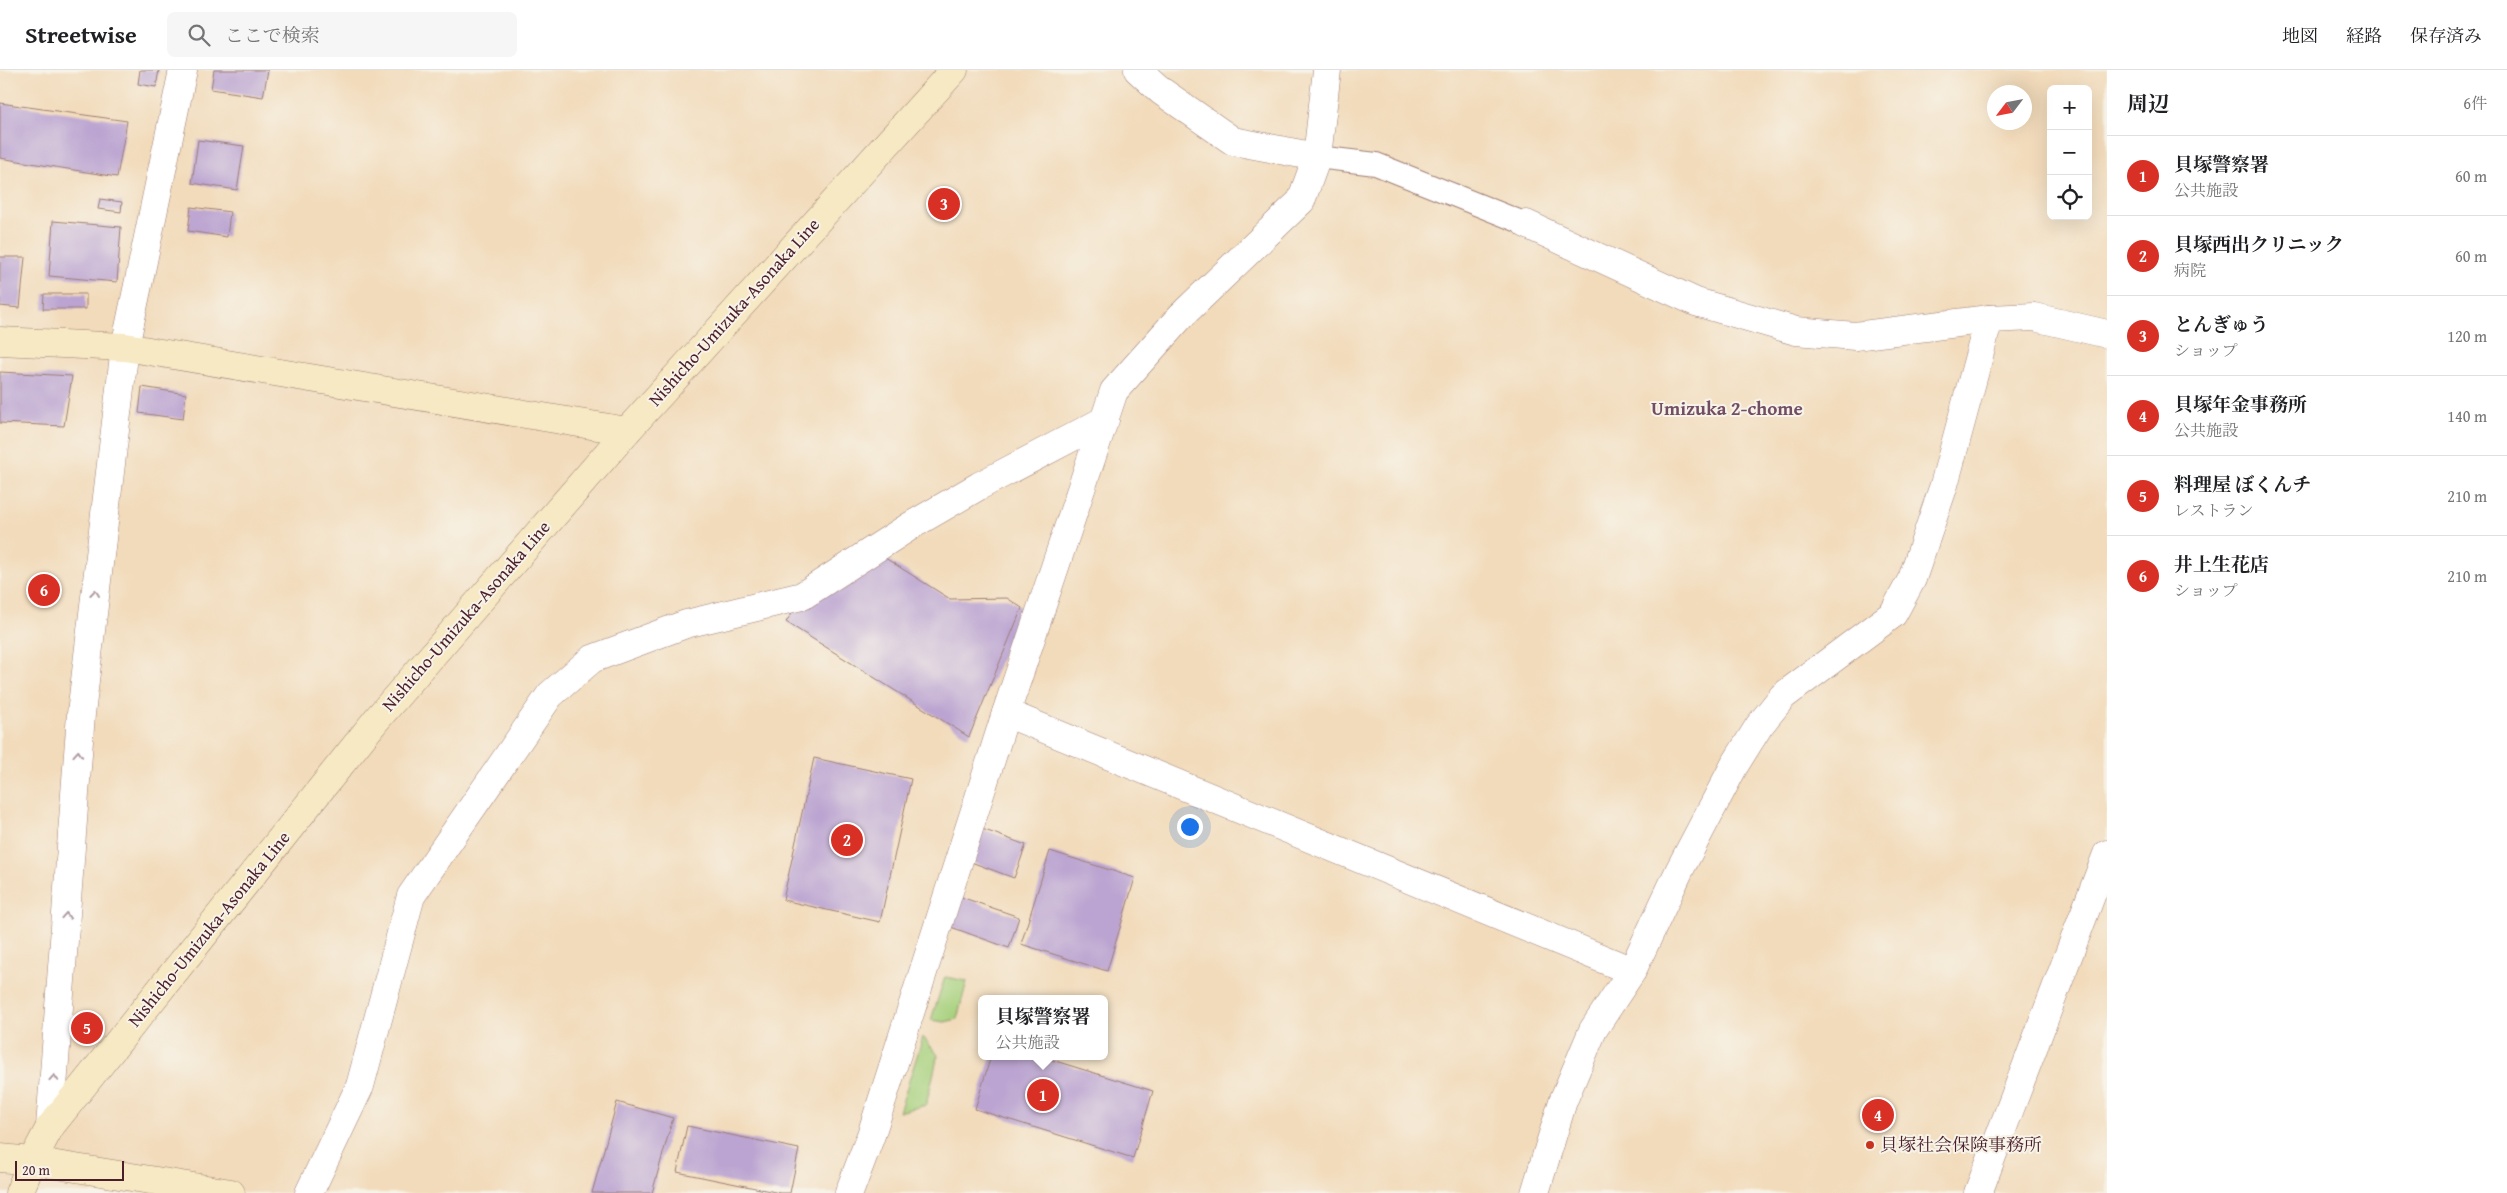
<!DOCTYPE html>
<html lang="ja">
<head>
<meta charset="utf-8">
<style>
	body { margin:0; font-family:"Gentium Book Plus","Noto Serif JP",serif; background:#f6f6f6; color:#202124 }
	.controls { position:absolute; right:15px; top:15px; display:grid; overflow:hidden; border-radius:8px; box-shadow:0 5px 20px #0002 }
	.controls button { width:45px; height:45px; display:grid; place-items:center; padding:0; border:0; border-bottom:1px solid #e0e0e0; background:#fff; color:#202124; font:25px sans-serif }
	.compass { position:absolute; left:1987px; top:15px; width:45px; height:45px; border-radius:50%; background:#fff; box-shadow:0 5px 20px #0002; rotate:238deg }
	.scale { position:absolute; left:15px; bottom:12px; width:109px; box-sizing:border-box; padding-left:5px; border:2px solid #4a1f2b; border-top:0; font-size:14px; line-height:18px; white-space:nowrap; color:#4a1f2b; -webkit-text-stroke:4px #f7f3e8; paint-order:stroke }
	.you { position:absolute; left:1189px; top:756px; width:18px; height:18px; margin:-12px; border:4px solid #fff; border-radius:50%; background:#1a73e8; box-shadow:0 0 0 8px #1a73e833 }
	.badge { display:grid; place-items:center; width:32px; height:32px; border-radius:50%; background:#d93025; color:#fff; font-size:16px; font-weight:700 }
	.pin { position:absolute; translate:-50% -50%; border:2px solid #fff; box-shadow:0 1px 5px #0006 }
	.popup { position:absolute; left:978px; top:925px; width:130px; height:65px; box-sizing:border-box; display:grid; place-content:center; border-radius:8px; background:#fff; filter:drop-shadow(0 1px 4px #0005); font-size:16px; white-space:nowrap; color:#757577 }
	.popup b { font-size:19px; color:#202124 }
	.popup::after { content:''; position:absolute; left:50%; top:100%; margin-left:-10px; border:10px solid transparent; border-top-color:#fff }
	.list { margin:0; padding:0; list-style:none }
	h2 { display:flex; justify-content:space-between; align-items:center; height:65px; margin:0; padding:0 20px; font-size:21px }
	h2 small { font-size:16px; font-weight:400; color:#757577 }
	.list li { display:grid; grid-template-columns:32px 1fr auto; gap:15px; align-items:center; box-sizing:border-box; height:80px; padding:0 20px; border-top:1px solid #e0e0e0 }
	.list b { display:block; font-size:19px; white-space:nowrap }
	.list p { margin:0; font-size:16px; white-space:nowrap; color:#757577 }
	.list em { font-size:16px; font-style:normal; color:#757577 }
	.icon { flex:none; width:28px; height:28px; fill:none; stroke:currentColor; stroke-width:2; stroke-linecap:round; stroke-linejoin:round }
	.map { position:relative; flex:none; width:2107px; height:1123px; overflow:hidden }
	header { display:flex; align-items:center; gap:30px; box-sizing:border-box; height:70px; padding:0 25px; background:#fff; border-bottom:1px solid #e0e0e0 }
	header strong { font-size:24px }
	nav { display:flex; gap:28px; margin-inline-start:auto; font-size:18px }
	.search { width:350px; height:45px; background:#f6f6f6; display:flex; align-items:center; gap:12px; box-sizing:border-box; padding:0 18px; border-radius:8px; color:#757577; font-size:19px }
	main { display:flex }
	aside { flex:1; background:#fff }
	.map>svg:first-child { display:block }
	.green { fill:#a6d07b; stroke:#787853 }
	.building { fill:#bba4d1 }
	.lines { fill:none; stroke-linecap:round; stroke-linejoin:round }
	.lane-casing { stroke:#9e7d73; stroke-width:24 }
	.street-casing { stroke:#9e7d73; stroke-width:29 }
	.secondary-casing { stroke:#9e7d73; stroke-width:29 }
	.lane { stroke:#fff; stroke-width:22 }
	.street { stroke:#fff; stroke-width:28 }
	.secondary { stroke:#f6e9c3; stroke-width:28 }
	.oneway { stroke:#ae9aa0 }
	.poi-dot { fill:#c8321e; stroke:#f7f3e8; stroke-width:2 }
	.labels { text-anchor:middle; stroke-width:4; stroke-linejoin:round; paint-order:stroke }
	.street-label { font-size:18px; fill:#4a1f2b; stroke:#f7f3e8 }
	.poi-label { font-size:18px; fill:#4a1f2b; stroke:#f7f3e8; text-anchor:start }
	.neighbourhood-label { font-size:19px; font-weight:bold; fill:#724e65; stroke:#f7f3e8 }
</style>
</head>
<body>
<header>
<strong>Streetwise</strong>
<div class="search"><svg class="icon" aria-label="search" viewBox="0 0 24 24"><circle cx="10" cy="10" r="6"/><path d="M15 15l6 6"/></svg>ここで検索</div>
<nav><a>地図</a><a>経路</a><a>保存済み</a></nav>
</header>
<main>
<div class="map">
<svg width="2107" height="1123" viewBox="0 0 2107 1123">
	<rect width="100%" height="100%" fill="#f7f3e8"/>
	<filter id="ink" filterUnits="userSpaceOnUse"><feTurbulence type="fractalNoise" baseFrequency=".02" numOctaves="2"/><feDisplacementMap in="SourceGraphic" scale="10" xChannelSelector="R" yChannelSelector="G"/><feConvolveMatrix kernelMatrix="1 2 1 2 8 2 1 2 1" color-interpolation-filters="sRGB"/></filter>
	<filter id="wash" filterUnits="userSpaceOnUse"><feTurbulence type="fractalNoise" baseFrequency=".0096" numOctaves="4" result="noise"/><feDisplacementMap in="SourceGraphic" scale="20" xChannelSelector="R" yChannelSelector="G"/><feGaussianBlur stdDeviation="1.12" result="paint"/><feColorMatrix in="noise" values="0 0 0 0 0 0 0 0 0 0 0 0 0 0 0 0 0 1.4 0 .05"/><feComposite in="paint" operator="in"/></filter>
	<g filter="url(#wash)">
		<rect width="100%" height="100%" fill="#f2dbbb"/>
		<g class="green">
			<polygon points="945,907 967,911 957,949 945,952 931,950"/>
			<polygon points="923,967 938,985 926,1035 899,1042"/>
		</g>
		<g id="blocks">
			<g class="building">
				<polygon points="140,0 159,0 156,17 138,14"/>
				<polygon points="214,0 268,0 263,27 211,19"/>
				<polygon points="0,33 127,51 117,107 0,88"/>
				<polygon points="198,70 244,76 237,120 192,113"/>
				<polygon points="100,129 122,132 121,142 98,139"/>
				<polygon points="191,137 230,142 227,167 188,161"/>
				<polygon points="53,151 121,157 117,212 49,206"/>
				<polygon points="0,187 25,187 20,238 0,236"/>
				<polygon points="44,224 86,224 86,239 43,239"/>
				<polygon points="0,302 72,306 64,356 0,353"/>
				<polygon points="142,317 186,324 183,349 139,343"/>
				<polygon points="882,486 950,529 1007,528 1022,538 969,667 786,552 793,541"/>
				<polygon points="814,688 911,709 880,852 783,830"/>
				<polygon points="982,759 1026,775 1014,808 971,792"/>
				<polygon points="1050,781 1135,808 1107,901 1021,874"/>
				<polygon points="958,826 1019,847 1009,878 948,856"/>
				<polygon points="991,986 1039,986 1153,1021 1133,1088 975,1039"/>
				<polygon points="617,1032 673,1048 652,1123 592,1123"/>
				<polygon points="687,1056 799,1079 790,1123 780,1123 677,1102"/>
			</g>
		</g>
	</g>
	<g filter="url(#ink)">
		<use href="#blocks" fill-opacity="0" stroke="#9e7d73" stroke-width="1"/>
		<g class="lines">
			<defs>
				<polyline id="lane" points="1317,87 1376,94 1526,154"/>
				<g id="street">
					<polyline points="1138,0 1161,21 1233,71 1317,87"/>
					<polyline points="1526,154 1696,232 1796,261 1855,266 1989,249 2034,247 2107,264"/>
					<polyline points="1006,643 1632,901"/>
					<polyline points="50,1057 81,644 125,277 183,0"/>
					<polyline points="309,1123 360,1016 411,826 550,625 592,589 686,554 802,526 912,455 979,416 1105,350"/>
					<polyline points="849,1123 871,1065 1006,643 1114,321 1181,246 1301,131 1317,87 1327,0"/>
					<polyline points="1535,1123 1563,1031 1593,960 1632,901 1680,799 1734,696 1759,656 1783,626 1893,544 1912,509 1944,415 1989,249"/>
					<polyline points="1978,1123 2107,784"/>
				</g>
				<g id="secondary">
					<polyline points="0,271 125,277 627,361"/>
					<polyline points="0,1088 32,1091 231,1123"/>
					<polyline points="19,1123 32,1091 50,1057 377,649 627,361 954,0"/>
				</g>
			</defs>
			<use href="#lane" class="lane-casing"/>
			<use href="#street" class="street-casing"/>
			<use href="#secondary" class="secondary-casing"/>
			<use href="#lane" class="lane"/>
			<use href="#street" class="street"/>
			<use href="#secondary" class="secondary"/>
		</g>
		<defs><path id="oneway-chevron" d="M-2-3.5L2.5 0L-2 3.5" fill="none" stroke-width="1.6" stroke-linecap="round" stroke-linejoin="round" transform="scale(1.25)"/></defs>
		<g class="oneway">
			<use href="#oneway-chevron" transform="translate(95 523) rotate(-83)"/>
			<use href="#oneway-chevron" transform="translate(78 684) rotate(-86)"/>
			<use href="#oneway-chevron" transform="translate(66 846) rotate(-86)"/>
			<use href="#oneway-chevron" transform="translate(54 1008) rotate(-86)"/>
		</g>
	</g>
	<circle class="poi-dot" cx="1870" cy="1075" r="5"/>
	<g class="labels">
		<g class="street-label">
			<text transform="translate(734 242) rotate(-48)" y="6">Nishicho-Umizuka-Asonaka Line</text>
			<text transform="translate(466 546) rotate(-49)" y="6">Nishicho-Umizuka-Asonaka Line</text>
			<text transform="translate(209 859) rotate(-51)" y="6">Nishicho-Umizuka-Asonaka Line</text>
		</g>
		<g class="poi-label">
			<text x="1880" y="1081">貝塚社会保険事務所</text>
		</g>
		<g class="neighbourhood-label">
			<text x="1727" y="345">Umizuka 2-chome</text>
		</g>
	</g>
</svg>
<div class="controls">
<button>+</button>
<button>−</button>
<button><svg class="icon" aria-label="locate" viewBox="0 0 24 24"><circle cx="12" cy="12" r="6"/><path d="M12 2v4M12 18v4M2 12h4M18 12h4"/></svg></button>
</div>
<svg class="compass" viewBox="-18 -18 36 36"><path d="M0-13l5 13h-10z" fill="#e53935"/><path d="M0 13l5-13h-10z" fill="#757577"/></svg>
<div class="scale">20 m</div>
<div class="you"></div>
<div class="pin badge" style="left:1043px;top:1025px">1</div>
<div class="popup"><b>貝塚警察署</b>公共施設</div>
<div class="pin badge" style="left:847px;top:770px">2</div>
<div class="pin badge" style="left:944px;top:134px">3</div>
<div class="pin badge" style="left:1878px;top:1045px">4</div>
<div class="pin badge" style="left:87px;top:958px">5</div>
<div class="pin badge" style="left:44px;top:520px">6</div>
</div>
<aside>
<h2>周辺<small>6件</small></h2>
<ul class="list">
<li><span class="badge">1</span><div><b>貝塚警察署</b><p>公共施設</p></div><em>60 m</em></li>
<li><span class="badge">2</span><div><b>貝塚西出クリニック</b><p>病院</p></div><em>60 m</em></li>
<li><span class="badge">3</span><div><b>とんぎゅう</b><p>ショップ</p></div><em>120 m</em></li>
<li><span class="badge">4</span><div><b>貝塚年金事務所</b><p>公共施設</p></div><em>140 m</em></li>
<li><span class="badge">5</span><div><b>料理屋 ぼくんチ</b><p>レストラン</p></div><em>210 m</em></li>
<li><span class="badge">6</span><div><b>井上生花店</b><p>ショップ</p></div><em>210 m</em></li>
</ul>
</aside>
</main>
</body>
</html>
